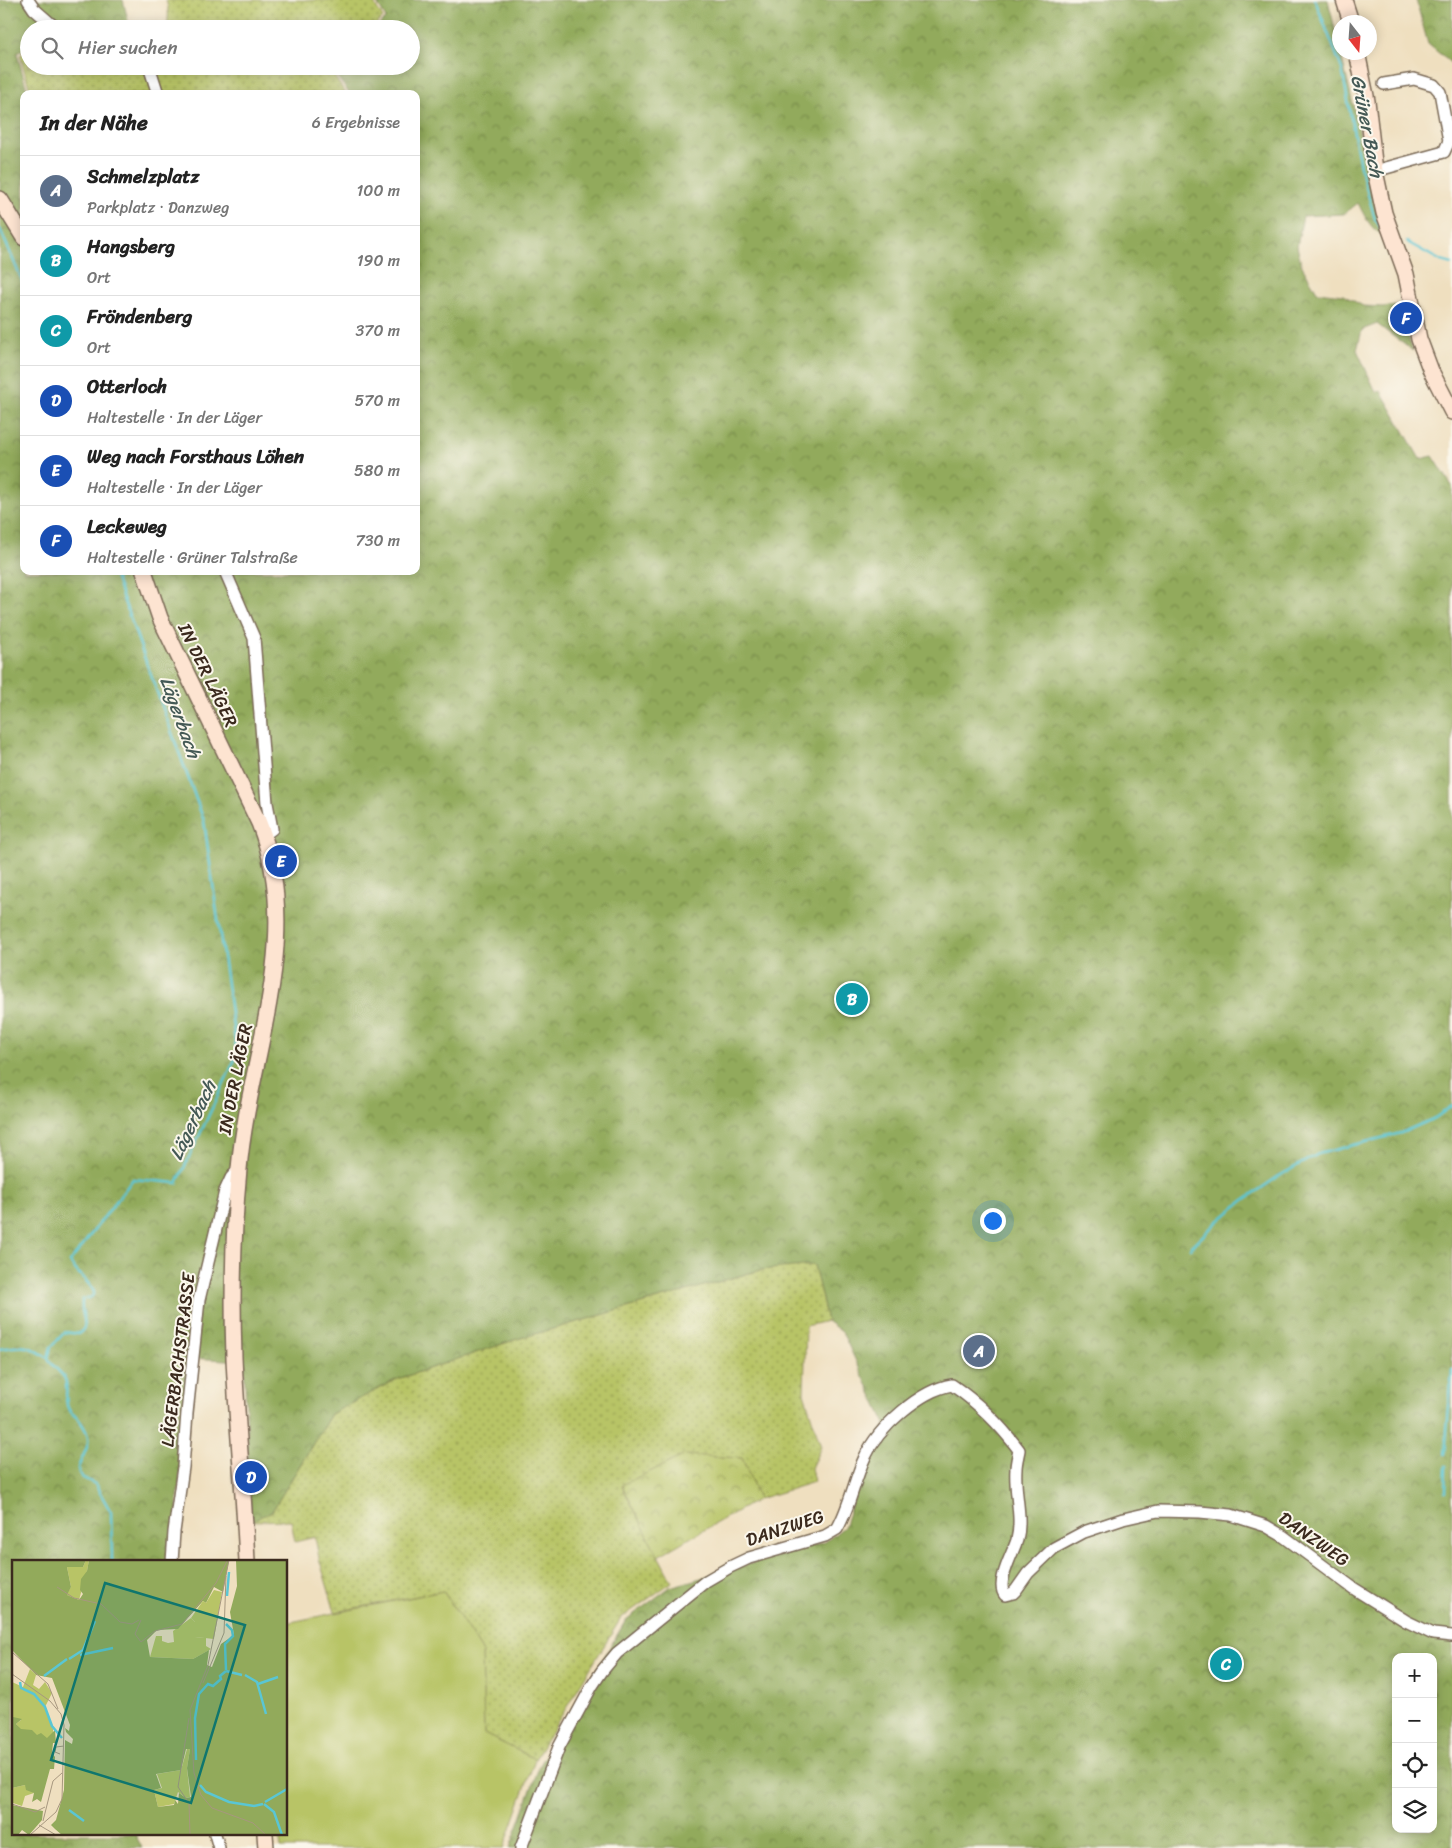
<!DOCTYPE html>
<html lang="de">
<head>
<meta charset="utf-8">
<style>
	body { margin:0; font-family:Sriracha,sans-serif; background:#f2f2f2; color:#222 }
	.controls { position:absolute; right:15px; bottom:15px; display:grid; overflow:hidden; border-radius:10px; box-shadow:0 2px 12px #0003 }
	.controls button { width:45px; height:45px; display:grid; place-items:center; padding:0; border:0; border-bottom:1px solid #e0e0e0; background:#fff; color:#222; font:25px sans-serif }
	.compass { position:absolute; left:1332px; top:15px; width:45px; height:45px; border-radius:50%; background:#fff; box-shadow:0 2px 12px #0003; rotate:163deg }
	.you { position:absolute; left:992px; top:1220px; width:18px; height:18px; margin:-12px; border:4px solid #fff; border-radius:50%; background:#1a73e8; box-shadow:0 0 0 8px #1a73e833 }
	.badge { display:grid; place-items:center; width:32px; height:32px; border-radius:50%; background:#d1495b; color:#fff; font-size:16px; font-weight:700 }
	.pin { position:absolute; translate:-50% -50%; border:2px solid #fff; box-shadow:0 1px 5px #0006 }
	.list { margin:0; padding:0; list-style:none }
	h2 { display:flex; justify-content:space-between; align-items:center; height:65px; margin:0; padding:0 20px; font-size:21px }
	h2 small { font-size:16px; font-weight:400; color:#767676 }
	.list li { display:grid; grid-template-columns:32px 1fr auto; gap:15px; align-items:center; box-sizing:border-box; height:70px; padding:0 20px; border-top:1px solid #e0e0e0 }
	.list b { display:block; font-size:19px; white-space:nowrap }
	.list p { margin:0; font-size:16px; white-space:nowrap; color:#767676 }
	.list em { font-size:16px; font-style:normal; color:#767676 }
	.icon { flex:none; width:28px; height:28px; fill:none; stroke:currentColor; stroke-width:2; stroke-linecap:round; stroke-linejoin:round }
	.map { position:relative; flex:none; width:1452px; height:1848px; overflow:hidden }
	.search { position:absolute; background:#fff; box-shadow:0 2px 12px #0003; left:20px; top:20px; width:400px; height:55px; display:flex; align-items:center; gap:12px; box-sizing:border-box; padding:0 18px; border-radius:28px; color:#767676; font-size:19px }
	.panel { position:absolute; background:#fff; box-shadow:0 2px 12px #0003; left:20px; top:90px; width:400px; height:485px; border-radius:10px }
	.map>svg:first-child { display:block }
	.grass { fill:url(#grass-dots); stroke:#7a7742 }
	.forest { fill:url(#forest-crowns); stroke:#666a3c; fill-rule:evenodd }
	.park { fill:url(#park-crowns); stroke:#7a7742 }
	.garden { fill:#b8c466; stroke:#7a7742 }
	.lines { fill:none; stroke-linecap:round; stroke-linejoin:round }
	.stream { stroke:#5ac6d4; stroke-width:2.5 }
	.minor-casing { stroke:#7a6956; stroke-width:14 }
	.secondary-casing { stroke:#7a6956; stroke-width:18 }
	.minor { stroke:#fff; stroke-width:11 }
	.secondary { stroke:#fde4d1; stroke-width:15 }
	.labels { text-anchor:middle; stroke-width:4; stroke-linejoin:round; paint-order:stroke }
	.street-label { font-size:18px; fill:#3b2a1e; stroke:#fbf7ec }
	.water-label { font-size:19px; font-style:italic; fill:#445955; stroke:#fbf7ec }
	.inset-river { fill:none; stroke:#5ac6d4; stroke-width:2.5 }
	.inset-road { fill:none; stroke:#a7977f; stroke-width:1 }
	.view { fill:#0f766e; fill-opacity:0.15; stroke:#0f766e; stroke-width:2.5 }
	.inset-edge { fill:none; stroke:#3b2a1e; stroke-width:2.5 }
</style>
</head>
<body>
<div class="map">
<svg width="1452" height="1848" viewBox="0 0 1452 1848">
	<defs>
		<pattern id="grass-dots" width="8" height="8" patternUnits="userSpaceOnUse" patternTransform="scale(1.25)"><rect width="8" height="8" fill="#b8c466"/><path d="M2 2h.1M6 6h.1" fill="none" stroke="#979f53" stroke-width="1.8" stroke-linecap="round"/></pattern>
		<pattern id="forest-crowns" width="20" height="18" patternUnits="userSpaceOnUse" patternTransform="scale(1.25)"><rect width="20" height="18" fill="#92aa5b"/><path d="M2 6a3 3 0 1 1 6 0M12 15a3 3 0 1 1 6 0" fill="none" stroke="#788b4b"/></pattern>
		<pattern id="park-crowns" width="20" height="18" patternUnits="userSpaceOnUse" patternTransform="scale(1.25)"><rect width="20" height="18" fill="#b8c466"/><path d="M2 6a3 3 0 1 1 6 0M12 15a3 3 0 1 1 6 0" fill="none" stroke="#979f53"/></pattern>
	</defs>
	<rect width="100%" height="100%" fill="#fbf7ec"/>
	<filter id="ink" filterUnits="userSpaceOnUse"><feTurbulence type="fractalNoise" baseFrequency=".02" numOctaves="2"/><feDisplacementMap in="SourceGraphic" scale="10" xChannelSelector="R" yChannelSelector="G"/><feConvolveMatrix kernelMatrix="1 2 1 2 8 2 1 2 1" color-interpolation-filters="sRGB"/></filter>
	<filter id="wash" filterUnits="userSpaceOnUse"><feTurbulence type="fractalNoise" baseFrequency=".0096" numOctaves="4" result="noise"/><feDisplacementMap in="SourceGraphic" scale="20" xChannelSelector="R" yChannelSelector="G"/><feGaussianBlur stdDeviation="1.12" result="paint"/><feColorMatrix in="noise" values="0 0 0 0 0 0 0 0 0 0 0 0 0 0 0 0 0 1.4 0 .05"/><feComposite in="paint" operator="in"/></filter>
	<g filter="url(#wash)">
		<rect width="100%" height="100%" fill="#efdfbf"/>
		<g class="grass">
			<path d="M166 0H372L383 18 371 29H313L312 27V29H166C169 19 169 10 166 0Z"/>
			<polygon points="29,49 29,66 327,66 346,94 31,94 20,55"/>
			<polygon points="814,1264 827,1321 806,1326 804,1393 821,1447 811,1468 814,1482 759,1499 742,1458 622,1486 672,1582 621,1618 535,1759 484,1734 482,1651 443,1591 335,1612 319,1558 315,1537 295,1542 291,1520 251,1521 272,1511 331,1414 395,1380 517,1339 760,1270"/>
		</g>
		<g class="forest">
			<path d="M0 0H123L130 29H29V46L17 53 28 94H24V571H416V94H350L329 66H411V29H375L386 18 375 0H1328L1384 235C1371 231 1364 215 1358 203L1344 214 1303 216 1297 246 1301 264 1317 292 1343 295 1363 306 1383 307 1395 305 1406 330 1413 351 1377 324 1362 330 1357 350 1376 392 1381 391 1420 459 1433 456 1452 486V1848H510L539 1767 626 1620 670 1587 825 1542 844 1527 871 1448 886 1424 842 1332 827 1321 814 1265 760 1270 517 1339 395 1380 331 1414 272 1511 251 1521 244 1361 189 1358 173 1562H14V1834H135L142 1848H0ZM1396 1657H1433V1829H1396Z"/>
			<polygon points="1416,0 1452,0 1452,64 1428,44"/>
		</g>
		<polygon class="park" points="685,1455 742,1458 759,1499 658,1556 622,1485"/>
		<polygon class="garden" points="443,1591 482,1651 484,1734 535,1759 504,1848 281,1848 279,1834 286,1834 286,1623"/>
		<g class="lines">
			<g class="stream">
				<polyline points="1315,0 1342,69 1360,166 1375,219 1382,230"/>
				<polyline points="0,229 24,285"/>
				<polyline points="1407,242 1441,261 1452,264"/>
				<polyline points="1190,1248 1217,1222 1244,1200 1279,1176 1318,1154 1401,1133 1435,1118 1452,1106"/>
				<path d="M0 1349C22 1345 29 1344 48 1358"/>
				<polyline points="1445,1455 1452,1370"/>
				<polyline points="1445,1492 1446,1466"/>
				<path d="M112 1562 111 1512 95 1484 83 1478 79 1473 78 1468C85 1448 96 1443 80 1421 77 1417 72 1414 69 1410 63 1400 69 1389 65 1379 62 1372 52 1367 48 1358L51 1347 65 1332 78 1334C93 1325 77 1311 83 1299 89 1298 92 1299 94 1292 89 1280 76 1274 70 1262L133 1179 177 1183 237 1055 204 821 113 571"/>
			</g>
		</g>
	</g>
	<g filter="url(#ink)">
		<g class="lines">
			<defs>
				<g id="minor">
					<polyline points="28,0 34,9 57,29"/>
					<polyline points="149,66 158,94"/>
					<polyline points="1375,171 1444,152 1449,141 1440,92 1434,85 1414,79 1384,84"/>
					<polyline points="225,571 254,638 267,803 272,829 264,835"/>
					<polyline points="172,1562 174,1532 183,1467 187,1413 199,1300 225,1191 231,1178 239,1169"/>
					<polyline points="215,1834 219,1848"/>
					<path d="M521 1848 559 1747 592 1686 602 1671 617 1653 706 1581 730 1567 749 1558 825 1536 837 1529C850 1507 854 1480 865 1457 878 1428 920 1390 952 1385 977 1402 1001 1426 1019 1450 1018 1456 1016 1463 1016 1469 1014 1493 1023 1516 1017 1540 1013 1553 995 1584 1005 1595L1013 1593 1016 1590 1028 1573 1054 1548 1084 1532 1123 1519 1158 1511 1200 1512 1231 1515 1266 1526 1283 1536 1353 1588 1406 1621 1433 1634 1452 1636"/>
				</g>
				<g id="secondary">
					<polyline points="1344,0 1351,22"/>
					<polyline points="1357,52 1367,101 1375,171 1384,213 1406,274 1419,339 1431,371 1452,412"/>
					<polyline points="0,199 24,238"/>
					<path d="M144 571 160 618 259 823C305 937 249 1054 239 1169 233 1231 232 1296 234 1358 237 1426 244 1494 247 1562"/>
					<polyline points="265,1834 266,1848"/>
				</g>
			</defs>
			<use href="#minor" class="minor-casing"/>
			<use href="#secondary" class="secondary-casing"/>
			<use href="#minor" class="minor"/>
			<use href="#secondary" class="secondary"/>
		</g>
	</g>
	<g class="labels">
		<g class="street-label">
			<text transform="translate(208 675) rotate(64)" y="6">IN DER LÄGER</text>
			<text transform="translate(235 1079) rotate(-79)" y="6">IN DER LÄGER</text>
			<text transform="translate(178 1360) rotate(-83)" y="6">LÄGERBACHSTRASSE</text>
			<text transform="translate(785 1528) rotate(-18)" y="6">DANZWEG</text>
			<text transform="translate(1314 1539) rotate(35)" y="6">DANZWEG</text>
		</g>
		<g class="water-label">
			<text transform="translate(1368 126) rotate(79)" y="7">Grüner Bach</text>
			<text transform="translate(181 717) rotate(70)" y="7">Lägerbach</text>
			<text transform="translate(192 1120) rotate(-65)" y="7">Lägerbach</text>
		</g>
	</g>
	<g transform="translate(12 1560)">
		<rect width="275" height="275" fill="#efdfbf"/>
		<path d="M74 0H77L75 11 67 40 54 35 59 27 55 7H71ZM179 58 183 62V77L194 78V86L199 89 181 99 138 97 144 76H150V81L156 83 162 82 161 71ZM18 109 24 115 21 125 27 129 33 122 40 133 33 147 41 169V173L35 179 9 170 4 164 9 160 0 158V122L11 127ZM175 189H178L175 208 178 237 174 238 166 232 162 244 146 247 142 230 150 228 145 214 169 210ZM13 225 22 233 13 236 10 246 1 243 0 228Z" fill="#b8c466"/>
		<path d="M0 0H74L71 7H55L59 27 55 35 67 40 71 34 68 30 69 19 75 11 77 0H217L211 32 202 27 194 43 191 41 166 69 145 70 135 80 138 97 181 99 197 90 195 105 200 107 209 84 222 75 218 52 225 26 224 0H275V275H50L43 269 39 265 44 260 52 230 53 180 60 184 61 179 54 172 53 168 57 171 58 165 40 118 24 115 0 90ZM174 189H178L175 208 179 237 174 238 167 233 166 244 163 240 162 245 146 247 142 230 149 228 144 214 169 210ZM1 157 10 159 4 164 9 169 20 170 25 175 29 173 35 178 43 170 44 183H41L40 193 43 197 42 209H38L29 242 25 239 20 242 22 233 14 230 13 225 0 228ZM0 245 31 251 30 260 17 275 10 270 6 275H0Z" fill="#92aa5b" fill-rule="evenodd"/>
		<path d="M202 30 210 32 202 79 183 77V62L179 58 191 41 194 43Z" fill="#b8c466"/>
		<path class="inset-river" d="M215 36 217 12M68 95 101 88M57 99 71 90 83 61M214 110 213 84 221 76 220 70 214 64M214 111 230 115M233 115 245 122 254 154M32 116 55 99M8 122 9 128 22 134 33 147 40 166 50 178M246 124 266 117M184 200 183 158 187 134 196 124 201 126 209 119 208 116 214 111M188 225 194 232 217 242 242 246 251 244M253 242 275 229M252 244 262 252 270 275M57 250 72 261"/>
		<path class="inset-road" d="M217 0 196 105 178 150 182 213 189 235 200 248 241 263 254 275M45 27 62 38 89 44 108 62 120 64 127 60M129 60 123 74 129 82 143 71 170 64 204 23 215 1M0 92 36 124 46 149M0 114 38 141 49 154 52 165 50 239 44 252 18 275M191 123 212 73 214 16M177 158 166 227 177 243 178 275M48 194 43 192 44 187 52 186M0 244 23 252 33 247M31 261 41 221 50 213M27 265 44 275"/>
		<path class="view" d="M93 23 233 65 179 243 39 200Z"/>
		<rect width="275" height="275" class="inset-edge"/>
	</g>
</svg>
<div class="controls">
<button>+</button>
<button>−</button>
<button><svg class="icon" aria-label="locate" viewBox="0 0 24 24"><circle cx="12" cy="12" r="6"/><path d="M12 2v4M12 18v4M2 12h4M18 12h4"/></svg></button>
<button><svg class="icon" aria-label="layers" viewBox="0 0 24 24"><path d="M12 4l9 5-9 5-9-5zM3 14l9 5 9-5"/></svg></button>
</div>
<svg class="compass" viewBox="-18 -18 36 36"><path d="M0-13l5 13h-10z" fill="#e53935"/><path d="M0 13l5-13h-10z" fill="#767676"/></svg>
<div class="you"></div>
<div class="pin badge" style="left:979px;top:1351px;background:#5c6f8a">A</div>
<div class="pin badge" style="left:852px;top:999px;background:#0f9aa8">B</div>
<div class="pin badge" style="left:1226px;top:1664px;background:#0f9aa8">C</div>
<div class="pin badge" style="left:251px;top:1477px;background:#1a4fb4">D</div>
<div class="pin badge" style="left:281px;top:861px;background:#1a4fb4">E</div>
<div class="pin badge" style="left:1406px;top:318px;background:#1a4fb4">F</div>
<div class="search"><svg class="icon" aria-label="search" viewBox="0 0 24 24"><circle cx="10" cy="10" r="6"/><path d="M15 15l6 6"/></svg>Hier suchen</div>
<section class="panel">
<h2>In der Nähe<small>6 Ergebnisse</small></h2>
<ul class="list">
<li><span class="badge" style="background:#5c6f8a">A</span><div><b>Schmelzplatz</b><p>Parkplatz · Danzweg</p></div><em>100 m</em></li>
<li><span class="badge" style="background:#0f9aa8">B</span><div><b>Hangsberg</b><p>Ort</p></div><em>190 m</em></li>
<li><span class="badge" style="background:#0f9aa8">C</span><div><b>Fröndenberg</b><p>Ort</p></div><em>370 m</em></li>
<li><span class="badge" style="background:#1a4fb4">D</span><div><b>Otterloch</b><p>Haltestelle · In der Läger</p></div><em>570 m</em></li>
<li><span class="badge" style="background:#1a4fb4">E</span><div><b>Weg nach Forsthaus Löhen</b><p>Haltestelle · In der Läger</p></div><em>580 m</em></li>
<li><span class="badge" style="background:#1a4fb4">F</span><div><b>Leckeweg</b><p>Haltestelle · Grüner Talstraße</p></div><em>730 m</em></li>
</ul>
</section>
</div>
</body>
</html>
